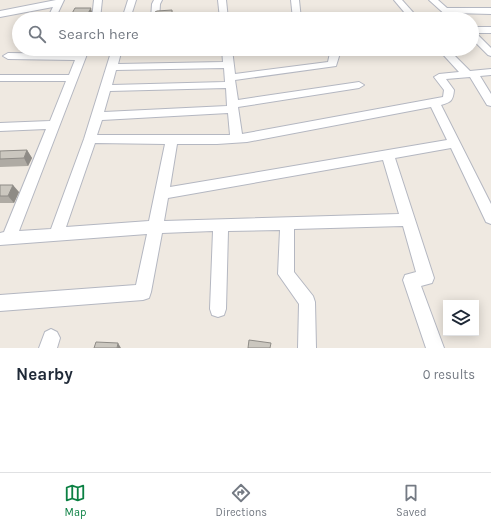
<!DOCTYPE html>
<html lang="en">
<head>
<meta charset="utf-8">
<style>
	body { margin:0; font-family:Karla,sans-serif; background:#f6f6f7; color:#1f2937 }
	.controls { position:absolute; right:12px; bottom:12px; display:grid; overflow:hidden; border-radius:0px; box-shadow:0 2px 10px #0003 }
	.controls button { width:36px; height:36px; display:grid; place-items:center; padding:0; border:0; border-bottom:1px solid #e0e1e3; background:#fff; color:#1f2937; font:20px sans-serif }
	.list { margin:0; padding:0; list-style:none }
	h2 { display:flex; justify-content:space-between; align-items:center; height:52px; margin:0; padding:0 16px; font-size:17px }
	h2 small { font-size:13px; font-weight:400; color:#747a83 }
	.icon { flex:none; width:22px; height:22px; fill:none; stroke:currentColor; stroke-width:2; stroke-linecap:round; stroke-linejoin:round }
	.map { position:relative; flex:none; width:491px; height:348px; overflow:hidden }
	.search { position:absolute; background:#fff; box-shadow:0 2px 10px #0003; left:12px; right:12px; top:12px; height:44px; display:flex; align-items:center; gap:10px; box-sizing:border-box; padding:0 14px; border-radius:22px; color:#747a83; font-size:15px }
	.sheet { height:124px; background:#fff }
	nav { display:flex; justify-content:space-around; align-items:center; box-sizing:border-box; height:56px; border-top:1px solid #e0e1e3; background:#fff; font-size:11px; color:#747a83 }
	nav a { display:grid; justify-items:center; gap:2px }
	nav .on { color:#0b8043 }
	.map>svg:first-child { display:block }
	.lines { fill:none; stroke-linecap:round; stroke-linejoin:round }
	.street-casing { stroke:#b4b7c1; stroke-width:2 }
	.street { fill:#fff; fill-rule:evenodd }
	.wall { fill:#afaba4 }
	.shaded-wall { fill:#8e8b86 }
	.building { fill:#cbc7bf; stroke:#8e8b86 }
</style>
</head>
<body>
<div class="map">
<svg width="491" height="348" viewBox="0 0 491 348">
	<rect width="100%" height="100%" fill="#efe9e1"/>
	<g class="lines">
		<defs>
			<g id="street">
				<polygon points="56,0 64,0 55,19 47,19 53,7 0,17 0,11"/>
				<polygon points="94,0 102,0 100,19 92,19"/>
				<polygon points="128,0 136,0 130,19 122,19"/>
				<polygon points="154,0 162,0 160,4 159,19 151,19 152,4"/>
				<polygon points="218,0 226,0 228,19 220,19"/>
				<polygon points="291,0 299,0 301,19 293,19"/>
				<polygon points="394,0 402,0 419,19 410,19"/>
				<polygon points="429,0 438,0 447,8 491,8 491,14 453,13 456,16 452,19 449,18"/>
				<polygon points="472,27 491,27 491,33 476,33 491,48 491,56 488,55 472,39"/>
				<path d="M79 49H89L19 231 51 229 84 139 112 49H122L118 64 223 62 222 49H232L235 74 328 62 330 53 328 49H338L340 53 336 66 235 80 238 100 359 82 364 85 359 88 238 107 242 134 443 97 444 90 434 77 439 74 459 72 438 49H448L470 71 491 69V75L480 76 491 94V106L487 105 470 77 446 79 454 90C453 101 451 102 441 105L491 204V224L486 222 451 148 395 158 434 278 432 283 421 286 444 348H426L403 280 405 275 416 272 403 226 294 229V272L313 296 315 302 316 348H298L299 304 278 274 280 230 228 231 226 309 224 315 218 317 212 315 210 309 213 231 162 233 151 292 149 298 143 300 0 311V295L136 285 147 234 0 245V233L4 232 46 129 0 131V123L50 121 66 81H0V75H69L75 60 8 59 3 56 8 53 77 54ZM224 68 225 82 112 85 116 70ZM226 88 227 106 104 112 110 91ZM431 107 447 140 170 187 177 144H217L247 142ZM228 113 230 135H97L102 120ZM95 143 165 144 149 221 66 227ZM383 160 399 214 164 221 168 198Z"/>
				<polygon points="51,329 57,332 60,338 57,348 39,348 45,332"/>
			</g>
		</defs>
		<use href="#street" class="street-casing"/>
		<use href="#street" class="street"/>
	</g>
	<g class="wall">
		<polygon points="92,12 88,19 71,19 70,17"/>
		<polygon points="155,12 173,17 173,19 155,19"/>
		<polygon points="27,150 32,158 28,166 0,167 0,151"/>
		<polygon points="0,185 19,192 14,203 0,203"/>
	</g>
	<g class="shaded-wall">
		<polygon points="91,8 92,12 88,19 87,19 86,17"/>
		<polygon points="172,10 173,17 173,19 172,19"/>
		<polygon points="27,150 32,158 28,166 24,158"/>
		<polygon points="13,185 19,192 14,203 8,196"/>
		<polygon points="118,343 121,348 117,348"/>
	</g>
	<g class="building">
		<polygon points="75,8 91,8 86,17 70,17"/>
		<polygon points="172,10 172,17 155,17 155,12 157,11"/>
		<polygon points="27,150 24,158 0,159 0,151"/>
		<polygon points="0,185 13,185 8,196 0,196"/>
		<polygon points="249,340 271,343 270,348 248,348"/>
		<polygon points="96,342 118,343 117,348 94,348"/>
	</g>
</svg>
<div class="controls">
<button><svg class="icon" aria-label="layers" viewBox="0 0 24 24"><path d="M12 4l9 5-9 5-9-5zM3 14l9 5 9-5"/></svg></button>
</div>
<div class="search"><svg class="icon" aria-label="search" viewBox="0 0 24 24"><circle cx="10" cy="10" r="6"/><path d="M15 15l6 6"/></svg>Search here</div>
</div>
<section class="sheet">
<h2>Nearby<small>0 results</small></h2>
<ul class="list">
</ul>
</section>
<nav>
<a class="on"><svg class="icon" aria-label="map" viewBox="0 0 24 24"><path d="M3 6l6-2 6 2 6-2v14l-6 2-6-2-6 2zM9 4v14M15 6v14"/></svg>Map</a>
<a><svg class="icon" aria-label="directions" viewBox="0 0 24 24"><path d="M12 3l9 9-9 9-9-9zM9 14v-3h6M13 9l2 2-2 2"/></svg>Directions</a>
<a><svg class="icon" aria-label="saved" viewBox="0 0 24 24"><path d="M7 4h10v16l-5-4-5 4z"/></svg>Saved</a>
</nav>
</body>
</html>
